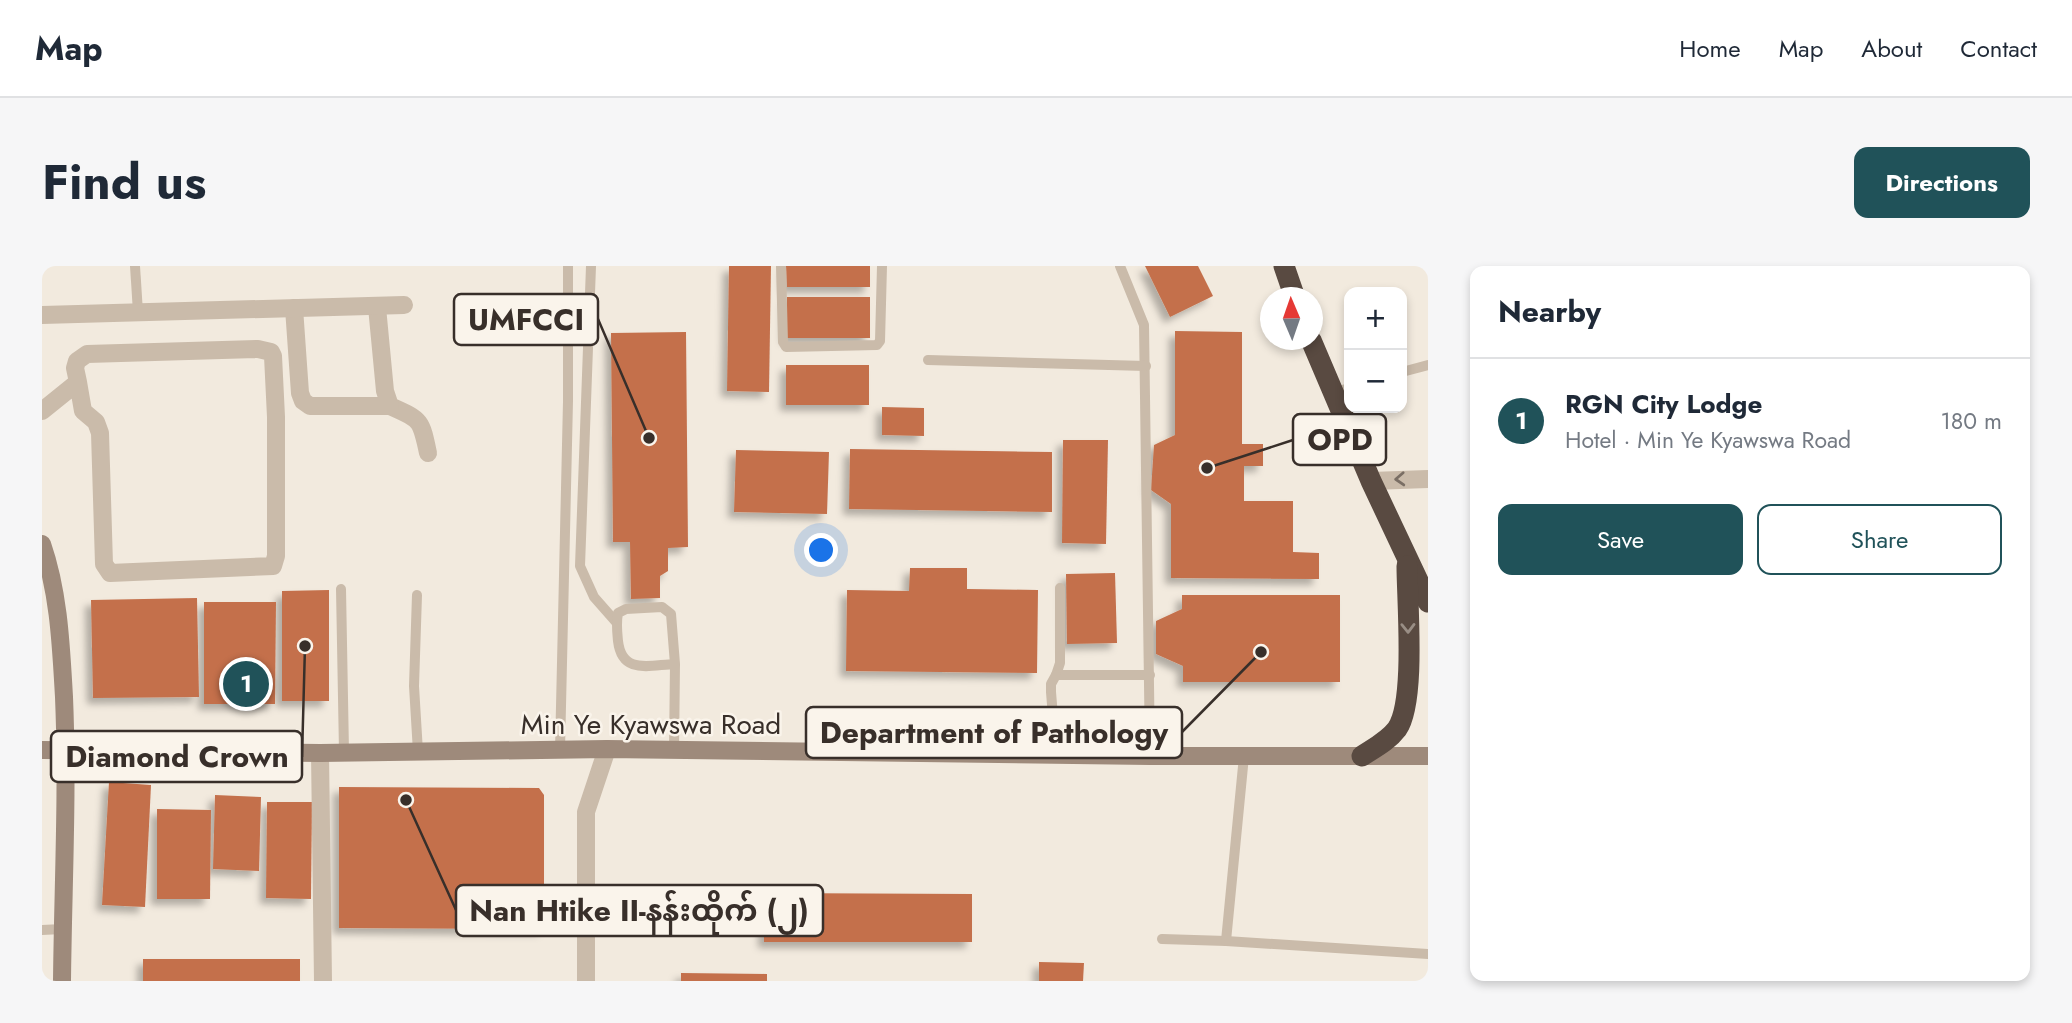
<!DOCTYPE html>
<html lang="en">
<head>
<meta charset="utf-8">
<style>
	body { margin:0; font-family:Jost,"Noto Sans Myanmar",sans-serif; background:#f6f6f7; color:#1f2937 }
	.controls { position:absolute; right:21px; top:21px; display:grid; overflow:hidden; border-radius:14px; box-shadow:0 4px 10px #0003 }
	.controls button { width:63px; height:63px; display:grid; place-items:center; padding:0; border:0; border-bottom:2px solid #e0e1e3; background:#fff; color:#1f2937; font:35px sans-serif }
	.compass { position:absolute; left:1218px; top:21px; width:63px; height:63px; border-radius:50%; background:#fff; box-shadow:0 4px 10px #0003; rotate:358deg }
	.you { position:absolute; left:780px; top:285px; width:24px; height:24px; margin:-18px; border:5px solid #fff; border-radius:50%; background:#1a73e8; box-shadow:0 0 0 10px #1a73e833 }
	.badge { display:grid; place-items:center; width:46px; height:46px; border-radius:50%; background:#205259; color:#fff; font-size:23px; font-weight:700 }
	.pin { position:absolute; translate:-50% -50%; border:4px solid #fff; box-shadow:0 2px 7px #0006 }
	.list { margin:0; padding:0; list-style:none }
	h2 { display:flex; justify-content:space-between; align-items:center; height:91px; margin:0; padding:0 28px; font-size:30px }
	h2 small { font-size:23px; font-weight:400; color:#747a83 }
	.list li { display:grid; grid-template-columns:46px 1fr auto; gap:21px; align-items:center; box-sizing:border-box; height:126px; padding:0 28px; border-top:2px solid #e0e1e3 }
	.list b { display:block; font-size:26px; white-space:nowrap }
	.list p { margin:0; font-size:23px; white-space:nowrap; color:#747a83 }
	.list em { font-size:23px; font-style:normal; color:#747a83 }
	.actions { display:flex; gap:14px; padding:21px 28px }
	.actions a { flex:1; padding:16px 0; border:2px solid #205259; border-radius:14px; text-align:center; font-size:24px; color:#205259 }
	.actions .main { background:#205259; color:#fff }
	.map { position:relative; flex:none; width:1386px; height:715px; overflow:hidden; border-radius:14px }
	header { display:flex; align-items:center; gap:42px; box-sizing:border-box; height:98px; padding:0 35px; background:#fff; border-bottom:2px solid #e0e1e3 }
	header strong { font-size:33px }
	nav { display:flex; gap:38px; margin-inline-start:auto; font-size:24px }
	.intro { display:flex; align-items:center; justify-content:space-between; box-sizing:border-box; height:168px; padding:0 42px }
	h1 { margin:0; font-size:49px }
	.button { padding:18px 32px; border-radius:14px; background:#205259; color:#fff; font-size:24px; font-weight:700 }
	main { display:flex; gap:42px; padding:0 42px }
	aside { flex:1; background:#fff; border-radius:14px; box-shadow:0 4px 10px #0003 }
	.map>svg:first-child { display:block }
	.building { fill:#c4704b; filter:url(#shadow) }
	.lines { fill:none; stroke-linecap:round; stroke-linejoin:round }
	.lane { stroke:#cabbaa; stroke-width:10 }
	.street { stroke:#cabbaa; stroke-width:18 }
	.secondary { stroke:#9e8a7b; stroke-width:18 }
	.highway { stroke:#594a41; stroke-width:21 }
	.oneway { stroke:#7a6e64 }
	.oneway2 { stroke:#998e85 }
	.labels { text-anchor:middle; stroke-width:5; stroke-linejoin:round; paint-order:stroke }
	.street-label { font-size:28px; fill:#382f2a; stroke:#faf4eb }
	.leader { fill:none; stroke:#382f2a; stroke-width:2.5 }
	.callout-dot { fill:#382f2a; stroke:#faf4eb; stroke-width:2.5 }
	.callout { fill:#faf4eb; stroke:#382f2a; stroke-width:2.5 }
	.callout-label { font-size:30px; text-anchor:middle; font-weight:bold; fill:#382f2a }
</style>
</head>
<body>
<header>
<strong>Map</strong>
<nav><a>Home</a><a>Map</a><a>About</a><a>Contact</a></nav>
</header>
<div class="intro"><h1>Find us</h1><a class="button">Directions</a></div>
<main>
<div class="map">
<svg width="1386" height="715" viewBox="0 0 1386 715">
	<defs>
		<filter id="shadow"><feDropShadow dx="-6" dy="6" stdDeviation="3.5" flood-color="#0004"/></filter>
	</defs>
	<rect width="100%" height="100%" fill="#f2eade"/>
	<g class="building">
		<polygon points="687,0 729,0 727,126 685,125"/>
		<polygon points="744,0 828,0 828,21 745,21"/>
		<polygon points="1103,0 1156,0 1171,30 1128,51"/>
		<rect x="745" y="31" width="83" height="41"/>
		<polygon points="1133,65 1200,66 1200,178 1221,178 1221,200 1202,200 1202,235 1251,235 1251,286 1277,287 1277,313 1129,312 1129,238 1109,224 1112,179 1133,169"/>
		<polygon points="644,66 646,281 626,282 626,305 618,310 618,332 589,333 588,276 571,276 569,67"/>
		<rect x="744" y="99" width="83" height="40"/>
		<polygon points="840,141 882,142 882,170 840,169"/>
		<polygon points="1021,174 1066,174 1064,278 1020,277"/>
		<polygon points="808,183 1010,186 1010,246 807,243"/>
		<polygon points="694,184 787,186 785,248 692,246"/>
		<polygon points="868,302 925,302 925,323 996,324 995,407 804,405 805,324 867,325"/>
		<polygon points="1073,307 1075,377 1025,378 1024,308"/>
		<polygon points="287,324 287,435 240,435 240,325"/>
		<polygon points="1140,329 1298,329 1298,416 1141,416 1141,400 1114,388 1114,355 1140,343"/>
		<polygon points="155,332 157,431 51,432 49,334"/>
		<polygon points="162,336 234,336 233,438 162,438"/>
		<polygon points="67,516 109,519 103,641 60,639"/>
		<polygon points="297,521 497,522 502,529 502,663 297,662"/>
		<polygon points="173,529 219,531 217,605 171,603"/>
		<polygon points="225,536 270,536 269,633 224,632"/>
		<polygon points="115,543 169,544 168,633 115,633"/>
		<polygon points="722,627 930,628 930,676 722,676"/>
		<rect x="101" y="693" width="157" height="22"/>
		<polygon points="997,696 1042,697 1041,715 997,715"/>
		<polygon points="639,707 725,708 725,715 639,715"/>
	</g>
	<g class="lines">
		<g class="lane">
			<polyline points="93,0 96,46"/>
			<polyline points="549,0 538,300 552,331 574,356"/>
			<polyline points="739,0 741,76 744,81 835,79 838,75 840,0"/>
			<polyline points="1078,0 1102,59 1108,490"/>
			<polyline points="886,94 1104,100"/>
			<polyline points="1360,106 1386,99"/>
			<polyline points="1291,127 1307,122"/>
			<polyline points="1018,322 1018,397 1014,409 1108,409"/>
			<polyline points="299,323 302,486"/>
			<polyline points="375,329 372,420 376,486"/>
			<polyline points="518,484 526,135 526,0"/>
			<path d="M632 484 633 398 629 348 620 341 584 343 576 347C574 357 575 365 576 375 580 409 607 399 633 398"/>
			<polyline points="1014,488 1009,426 1009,418 1014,409"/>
			<polyline points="0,664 20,663"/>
			<polyline points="1120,673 1184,675 1386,688"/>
			<polyline points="1184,675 1202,490"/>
		</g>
		<g class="street">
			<path d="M335 41 343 125 348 140C379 154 379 153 386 187"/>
			<polyline points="252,42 258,127 261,135 268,140 348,140"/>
			<polyline points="0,49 362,39"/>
			<polyline points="0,145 36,116 41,145 54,156 58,167 62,298 68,307 231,300 234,290 234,151 231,90 229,86 216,83 45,88 35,95 33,102 36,116"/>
			<polyline points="1329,215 1386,213"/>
			<polyline points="278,487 281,715"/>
			<polyline points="544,715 544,546 565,483"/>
		</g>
		<g class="secondary">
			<path d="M0 278C17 327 19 380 22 431 26 526 21 620 20 715"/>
			<polyline points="0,484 278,487 565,483 1108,490 1386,490"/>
		</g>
		<g class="highway">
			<polyline points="1242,0 1253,32"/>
			<polyline points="1269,74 1329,215 1386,336"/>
			<path d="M1320 490C1332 482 1346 475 1355 463 1374 436 1365 335 1365 300"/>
		</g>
	</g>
	<defs><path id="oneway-chevron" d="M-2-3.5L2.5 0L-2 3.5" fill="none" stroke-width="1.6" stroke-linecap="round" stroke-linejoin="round" transform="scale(1.75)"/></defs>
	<use class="oneway" href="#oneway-chevron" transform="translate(1358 213) rotate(177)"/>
	<use class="oneway2" href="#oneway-chevron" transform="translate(1366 362) rotate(89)"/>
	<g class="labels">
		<g class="street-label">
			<text x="609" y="468">Min Ye Kyawswa Road</text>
		</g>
	</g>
	<path class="leader" d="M607 172L556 53M1165 202L1251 174M1219 386L1140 466M263 380L260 491M364 534L414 644"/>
	<g class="callout-dot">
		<circle cx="607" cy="172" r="7"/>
		<circle cx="1165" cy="202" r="7"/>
		<circle cx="1219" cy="386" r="7"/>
		<circle cx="263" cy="380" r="7"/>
		<circle cx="364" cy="534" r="7"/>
	</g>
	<g class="callout">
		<rect x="412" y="28" width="144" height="51" rx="7"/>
		<rect x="1251" y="148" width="93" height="51" rx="7"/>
		<rect x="764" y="441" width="376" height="51" rx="7"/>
		<rect x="9" y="465" width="251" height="51" rx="7"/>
		<rect x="414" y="619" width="367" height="51" rx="7"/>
	</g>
	<g class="callout-label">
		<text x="484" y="64">UMFCCI</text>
		<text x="1298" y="184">OPD</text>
		<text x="952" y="477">Department of Pathology</text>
		<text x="135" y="501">Diamond Crown</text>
		<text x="597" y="655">Nan Htike II-နန်းထိုက် (၂)</text>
	</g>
</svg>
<div class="controls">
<button>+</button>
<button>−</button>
</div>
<svg class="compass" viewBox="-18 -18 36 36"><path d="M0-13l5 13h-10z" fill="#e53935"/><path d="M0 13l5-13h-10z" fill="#747a83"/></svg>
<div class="you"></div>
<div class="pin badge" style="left:204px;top:418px">1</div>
</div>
<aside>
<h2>Nearby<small></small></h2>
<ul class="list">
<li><span class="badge">1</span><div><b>RGN City Lodge</b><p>Hotel · Min Ye Kyawswa Road</p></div><em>180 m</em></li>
</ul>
<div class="actions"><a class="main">Save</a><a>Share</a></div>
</aside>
</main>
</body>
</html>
